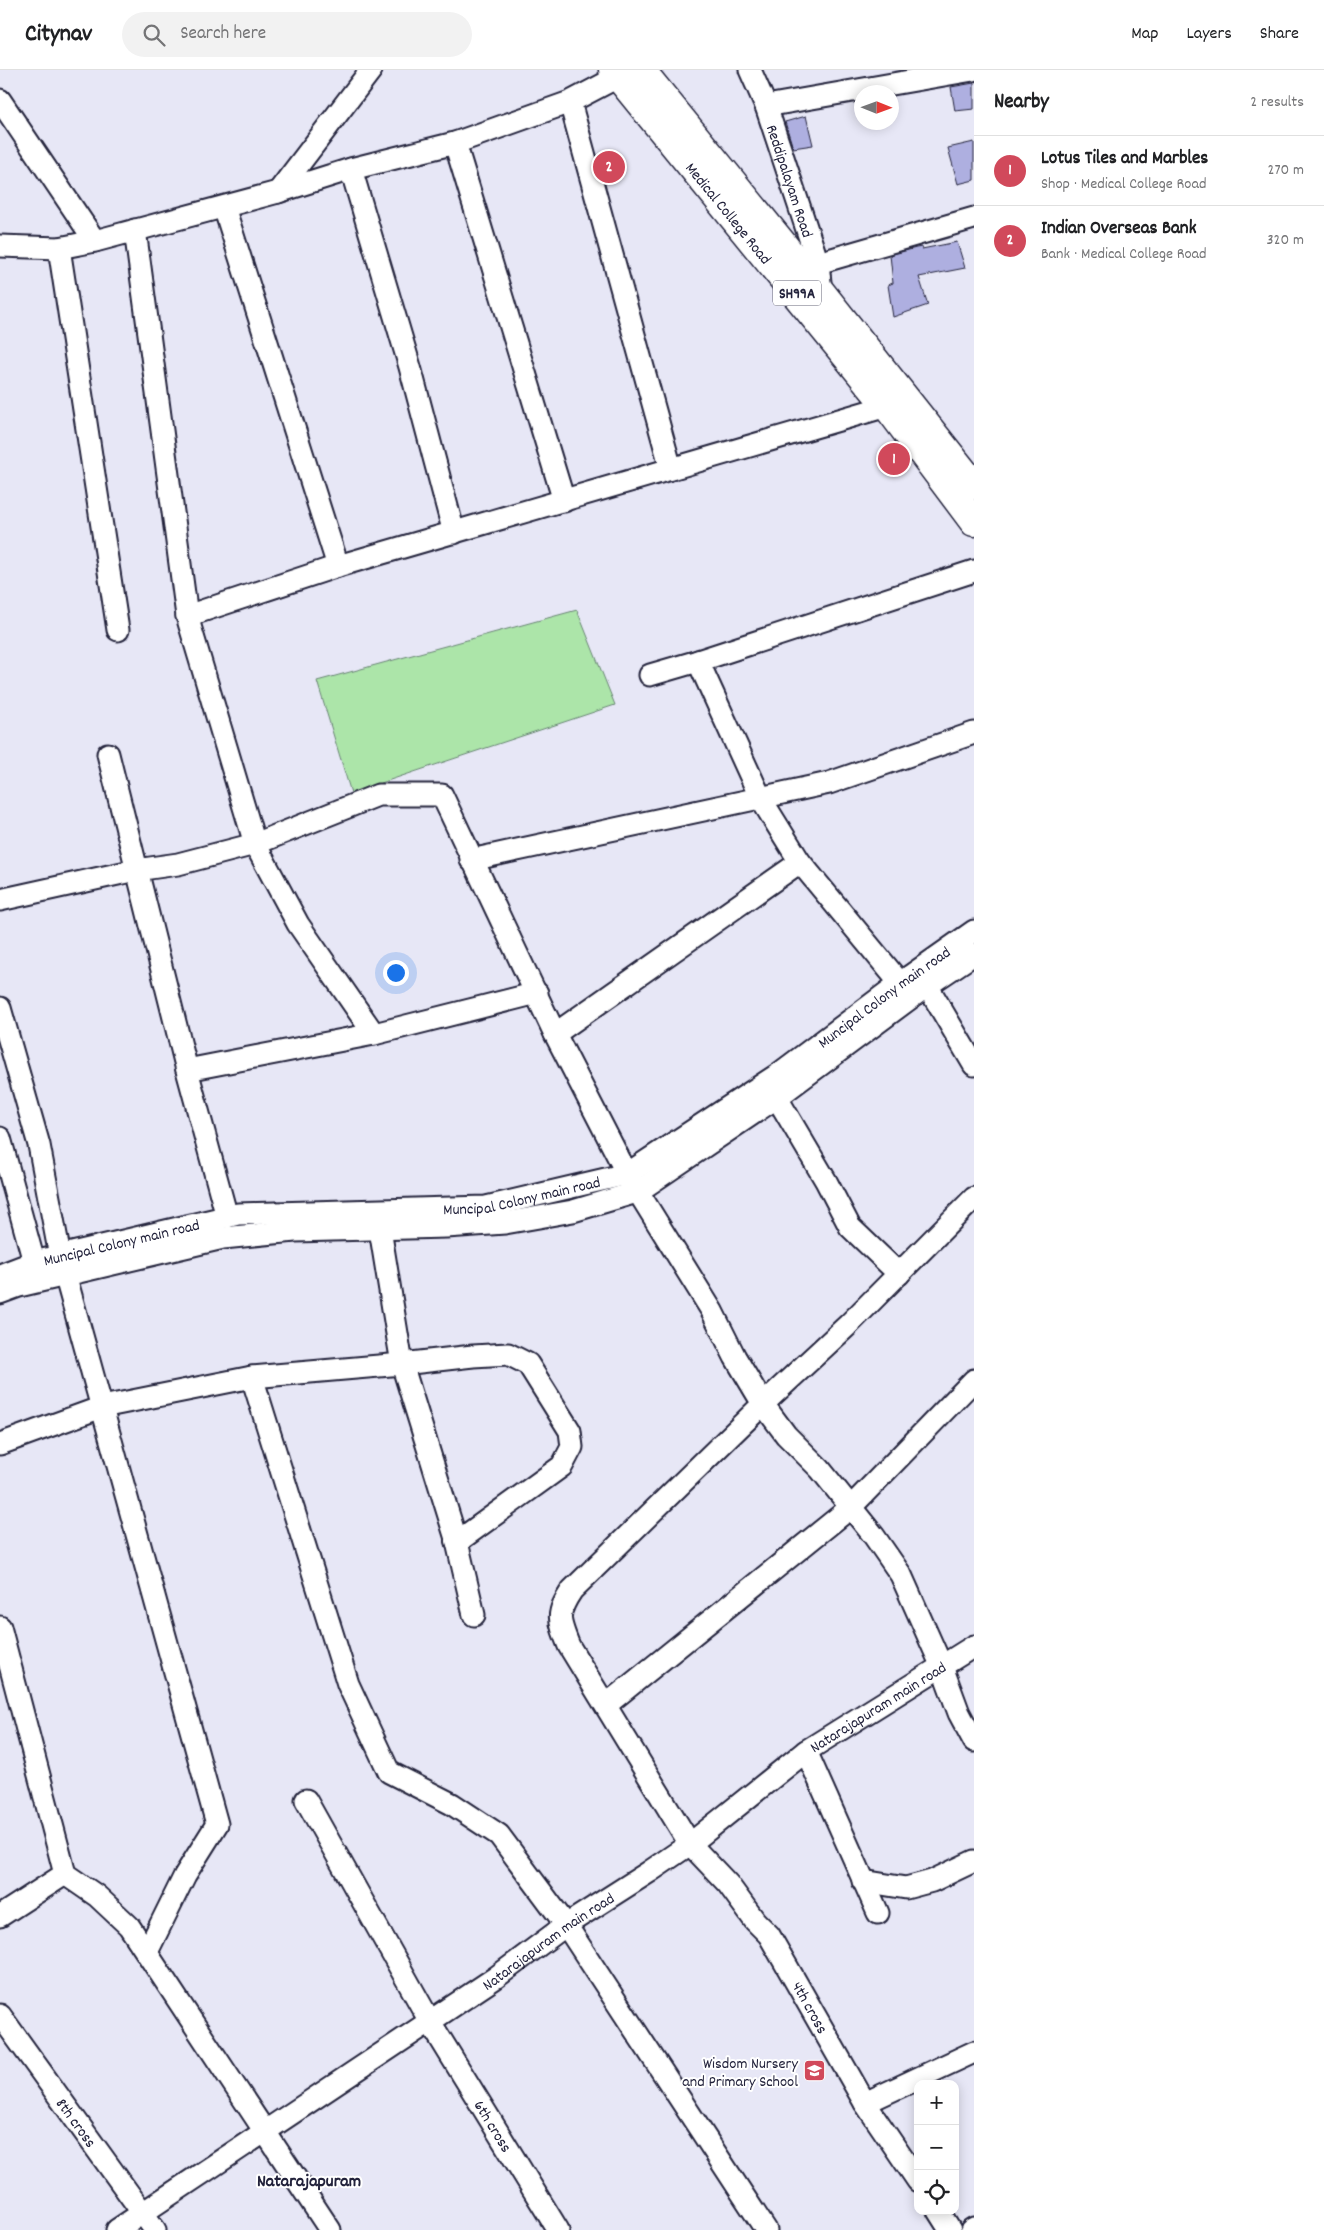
<!DOCTYPE html>
<html lang="en">
<head>
<meta charset="utf-8">
<style>
	body { margin:0; font-family:Dekko,sans-serif; background:#f2f2f2; color:#202124 }
	.controls { position:absolute; right:15px; bottom:15px; display:grid; overflow:hidden; border-radius:10px; box-shadow:0 2px 12px #0003 }
	.controls button { width:45px; height:45px; display:grid; place-items:center; padding:0; border:0; border-bottom:1px solid #e0e0e0; background:#fff; color:#202124; font:25px sans-serif }
	.compass { position:absolute; left:854px; top:15px; width:45px; height:45px; border-radius:50%; background:#fff; box-shadow:0 2px 12px #0003; rotate:91deg }
	.you { position:absolute; left:395px; top:902px; width:18px; height:18px; margin:-12px; border:4px solid #fff; border-radius:50%; background:#1a73e8; box-shadow:0 0 0 8px #1a73e833 }
	.badge { display:grid; place-items:center; width:32px; height:32px; border-radius:50%; background:#d1495b; color:#fff; font-size:16px; font-weight:700 }
	.pin { position:absolute; translate:-50% -50%; border:2px solid #fff; box-shadow:0 1px 5px #0006 }
	.list { margin:0; padding:0; list-style:none }
	h2 { display:flex; justify-content:space-between; align-items:center; height:65px; margin:0; padding:0 20px; font-size:21px }
	h2 small { font-size:16px; font-weight:400; color:#757577 }
	.list li { display:grid; grid-template-columns:32px 1fr auto; gap:15px; align-items:center; box-sizing:border-box; height:70px; padding:0 20px; border-top:1px solid #e0e0e0 }
	.list b { display:block; font-size:19px; white-space:nowrap }
	.list p { margin:0; font-size:16px; white-space:nowrap; color:#757577 }
	.list em { font-size:16px; font-style:normal; color:#757577 }
	.icon { flex:none; width:28px; height:28px; fill:none; stroke:currentColor; stroke-width:2; stroke-linecap:round; stroke-linejoin:round }
	.map { position:relative; flex:none; width:974px; height:2160px; overflow:hidden }
	header { display:flex; align-items:center; gap:30px; box-sizing:border-box; height:70px; padding:0 25px; background:#fff; border-bottom:1px solid #e0e0e0 }
	header strong { font-size:24px }
	nav { display:flex; gap:28px; margin-inline-start:auto; font-size:18px }
	.search { width:350px; height:45px; background:#f2f2f2; display:flex; align-items:center; gap:12px; box-sizing:border-box; padding:0 18px; border-radius:28px; color:#757577; font-size:19px }
	main { display:flex }
	aside { flex:1; background:#fff }
	.map>svg:first-child { display:block }
	.green { fill:#ace5a9; stroke:#678472 }
	.building { fill:#aeafe0; stroke:#22223b }
	.lines { fill:none; stroke-linecap:round; stroke-linejoin:round }
	.minor-casing { stroke:#22223b; stroke-width:25 }
	.major-casing { stroke:#22223b; stroke-width:31 }
	.minor { stroke:#fff; stroke-width:21 }
	.major { stroke:#fff; stroke-width:28 }
	.labels { text-anchor:middle; stroke-width:4; stroke-linejoin:round; paint-order:stroke }
	.shield { fill:#fff; stroke:#646476; stroke-width:1 }
	.shield-label { font-size:15px; font-weight:bold; fill:#22223b }
	.street-label { font-size:16px; fill:#22223b; stroke:#fff }
	.poi-label { font-size:16px; fill:#22223b; stroke:#fff; text-anchor:end }
	.neighbourhood-label { font-size:18px; font-weight:bold; fill:#22223b; stroke:#fff }
</style>
</head>
<body>
<header>
<strong>Citynav</strong>
<div class="search"><svg class="icon" aria-label="search" viewBox="0 0 24 24"><circle cx="10" cy="10" r="6"/><path d="M15 15l6 6"/></svg>Search here</div>
<nav><a>Map</a><a>Layers</a><a>Share</a></nav>
</header>
<main>
<div class="map">
<svg width="974" height="2160" viewBox="0 0 974 2160">
	<rect width="100%" height="100%" fill="#e7e7f6"/>
	<filter id="ink" filterUnits="userSpaceOnUse"><feTurbulence type="fractalNoise" baseFrequency=".02" numOctaves="2"/><feDisplacementMap in="SourceGraphic" scale="10" xChannelSelector="R" yChannelSelector="G"/><feConvolveMatrix kernelMatrix="1 2 1 2 8 2 1 2 1" color-interpolation-filters="sRGB"/></filter>
	<g filter="url(#ink)">
		<polygon class="green" points="577,540 615,635 351,723 317,611"/>
		<g class="building">
			<polygon points="974,13 974,39 955,41 951,17"/>
			<polygon points="806,46 813,75 793,78 785,52"/>
			<polygon points="974,72 974,110 958,114 948,78"/>
			<polygon points="957,172 965,198 919,207 928,235 893,247 888,215 893,213 890,185 916,178 922,177 922,179"/>
		</g>
		<g class="lines">
			<defs>
				<g id="minor">
					<path id="s1" d="M750 0 766 36 818 193 821 222"/>
					<polyline points="0,30 95,171"/>
					<polyline points="570,32 671,399"/>
					<polyline points="766,36 973,0"/>
					<polyline points="455,73 564,431"/>
					<polyline points="351,99 410,297 454,463"/>
					<polyline points="278,122 371,0"/>
					<polyline points="224,137 338,496"/>
					<polyline points="0,176 59,178 95,171 278,122 351,99 455,73 570,32 631,0"/>
					<polyline points="59,178 118,560"/>
					<polyline points="818,193 974,148"/>
					<polyline points="187,546 338,496 887,336 898,327"/>
					<polyline points="698,591 761,729 800,792"/>
					<polyline points="650,605 698,591 974,501"/>
					<polyline points="108,684 187,1000 227,1147"/>
					<polyline points="471,790 829,713 974,663"/>
					<polyline points="0,830 136,800 178,794 255,774 187,546 135,160"/>
					<polyline points="921,905 974,995"/>
					<polyline points="0,938 39,1075 60,1186 217,1754 185,1805 147,1882"/>
					<polyline points="374,964 298,854 255,774 378,725 442,725 555,964 627,1104 712,1241 735,1287 763,1334 786,1365 820,1399 874,1466 901,1505 942,1597 959,1643 974,1671"/>
					<polyline points="555,964 800,792 900,913"/>
					<polyline points="187,1000 374,964 537,923"/>
					<polyline points="770,1016 826,1111 850,1157 899,1204"/>
					<polyline points="0,1068 34,1192"/>
					<polyline points="378,1147 402,1294 457,1472 474,1545"/>
					<path id="s2" d="M0 1205 34 1192 238 1144 486 1137 627 1104 780 1003 900 913 974 861"/>
					<polyline points="0,1223 19,1216 223,1168 295,1161 446,1157 505,1153 573,1141 637,1122 776,1028 928,915 974,884"/>
					<polyline points="252,1307 402,1294 473,1286 508,1284 528,1294 570,1361 572,1377 562,1396 457,1472"/>
					<polyline points="0,1374 102,1337 252,1307 348,1614 389,1702 452,1734 499,1765 566,1855 766,2160"/>
					<polyline points="0,1557 65,1804 97,1826 129,1856 330,2160"/>
					<polyline points="606,1635 850,1438 974,1310"/>
					<polyline points="806,1681 878,1843"/>
					<path id="s3" d="M306 1730 432 1955 558 2160"/>
					<polyline points="863,1811 906,1818 932,1811 974,1791"/>
					<polyline points="0,1846 65,1804"/>
					<path id="s4" d="M0 1945 155 2160"/>
					<polyline points="865,2033 974,1982"/>
					<path d="M918 2111 865 2033 769 1865 755 1851 728 1814 690 1774 569 1576C558 1549 556 1544 572 1520L763 1334 848 1255 974 1128"/>
					<polyline points="938,2141 950,2160"/>
					<path id="s5" d="M117 2160 495 1908 566 1855 649 1802 690 1774 806 1681 974 1576"/>
					<polyline points="971,2160 974,2158"/>
				</g>
				<g id="major">
					<path id="s6" d="M613 0 887 336 974 452"/>
					<polyline points="641,0 782,173 974,415"/>
				</g>
			</defs>
			<use href="#minor" class="minor-casing"/>
			<use href="#major" class="major-casing"/>
			<use href="#minor" class="minor"/>
			<use href="#major" class="major"/>
		</g>
	</g>
	<defs>
		<symbol id="school-square" viewBox="-11 -11 22 22"><rect x="-9" y="-9" width="18" height="18" rx="4" fill="#d1495b" stroke="#fff"/><path d="M0-5L7-2L0 1L-7-2ZM-4 1L0 2.5L4 1V4Q0 6-4 4Z" fill="#fff"/></symbol>
	</defs>
	<g fill-rule="evenodd">
		<use href="#school-square" x="802" y="1988" width="25" height="25"/>
	</g>
	<g class="labels">
		<rect class="shield" x="773" y="210.5" width="48" height="25" rx="4"/>
		<g class="shield-label">
			<text x="797" y="228">SH99A</text>
		</g>
		<g class="street-label">
			<text dy="6" stroke="none"><textPath href="#s1" startOffset="118">Reddipalayam Road</textPath></text>
			<text dy="6" stroke="none"><textPath href="#s6" startOffset="184">Medical College Road</textPath></text>
			<text dy="6" stroke="none"><textPath href="#s2" startOffset="951">Muncipal Colony main road</textPath></text>
			<text dy="6" stroke="none"><textPath href="#s2" startOffset="531">Muncipal Colony main road</textPath></text>
			<text dy="6" stroke="none"><textPath href="#s2" startOffset="126">Muncipal Colony main road</textPath></text>
			<text dy="6" stroke="none"><textPath href="#s5" startOffset="924">Natarajapuram main road</textPath></text>
			<text dy="6" stroke="none"><textPath href="#s5" startOffset="519">Natarajapuram main road</textPath></text>
			<text transform="translate(811 1937) rotate(61)" y="6">4th cross</text>
			<text dy="6" stroke="none"><textPath href="#s4" startOffset="132">8th cross</textPath></text>
			<text dy="6" stroke="none"><textPath href="#s3" startOffset="376">6th cross</textPath></text>
		</g>
		<g class="poi-label">
			<text x="798" y="1998">Wisdom Nursery<tspan x="798" dy="18">and Primary School</tspan></text>
		</g>
		<g class="neighbourhood-label">
			<text x="309" y="2116">Natarajapuram</text>
		</g>
	</g>
</svg>
<div class="controls">
<button>+</button>
<button>−</button>
<button><svg class="icon" aria-label="locate" viewBox="0 0 24 24"><circle cx="12" cy="12" r="6"/><path d="M12 2v4M12 18v4M2 12h4M18 12h4"/></svg></button>
</div>
<svg class="compass" viewBox="-18 -18 36 36"><path d="M0-13l5 13h-10z" fill="#e53935"/><path d="M0 13l5-13h-10z" fill="#757577"/></svg>
<div class="you"></div>
<div class="pin badge" style="left:894px;top:389px">1</div>
<div class="pin badge" style="left:609px;top:97px">2</div>
</div>
<aside>
<h2>Nearby<small>2 results</small></h2>
<ul class="list">
<li><span class="badge">1</span><div><b>Lotus Tiles and Marbles</b><p>Shop · Medical College Road</p></div><em>270 m</em></li>
<li><span class="badge">2</span><div><b>Indian Overseas Bank</b><p>Bank · Medical College Road</p></div><em>320 m</em></li>
</ul>
</aside>
</main>
</body>
</html>
